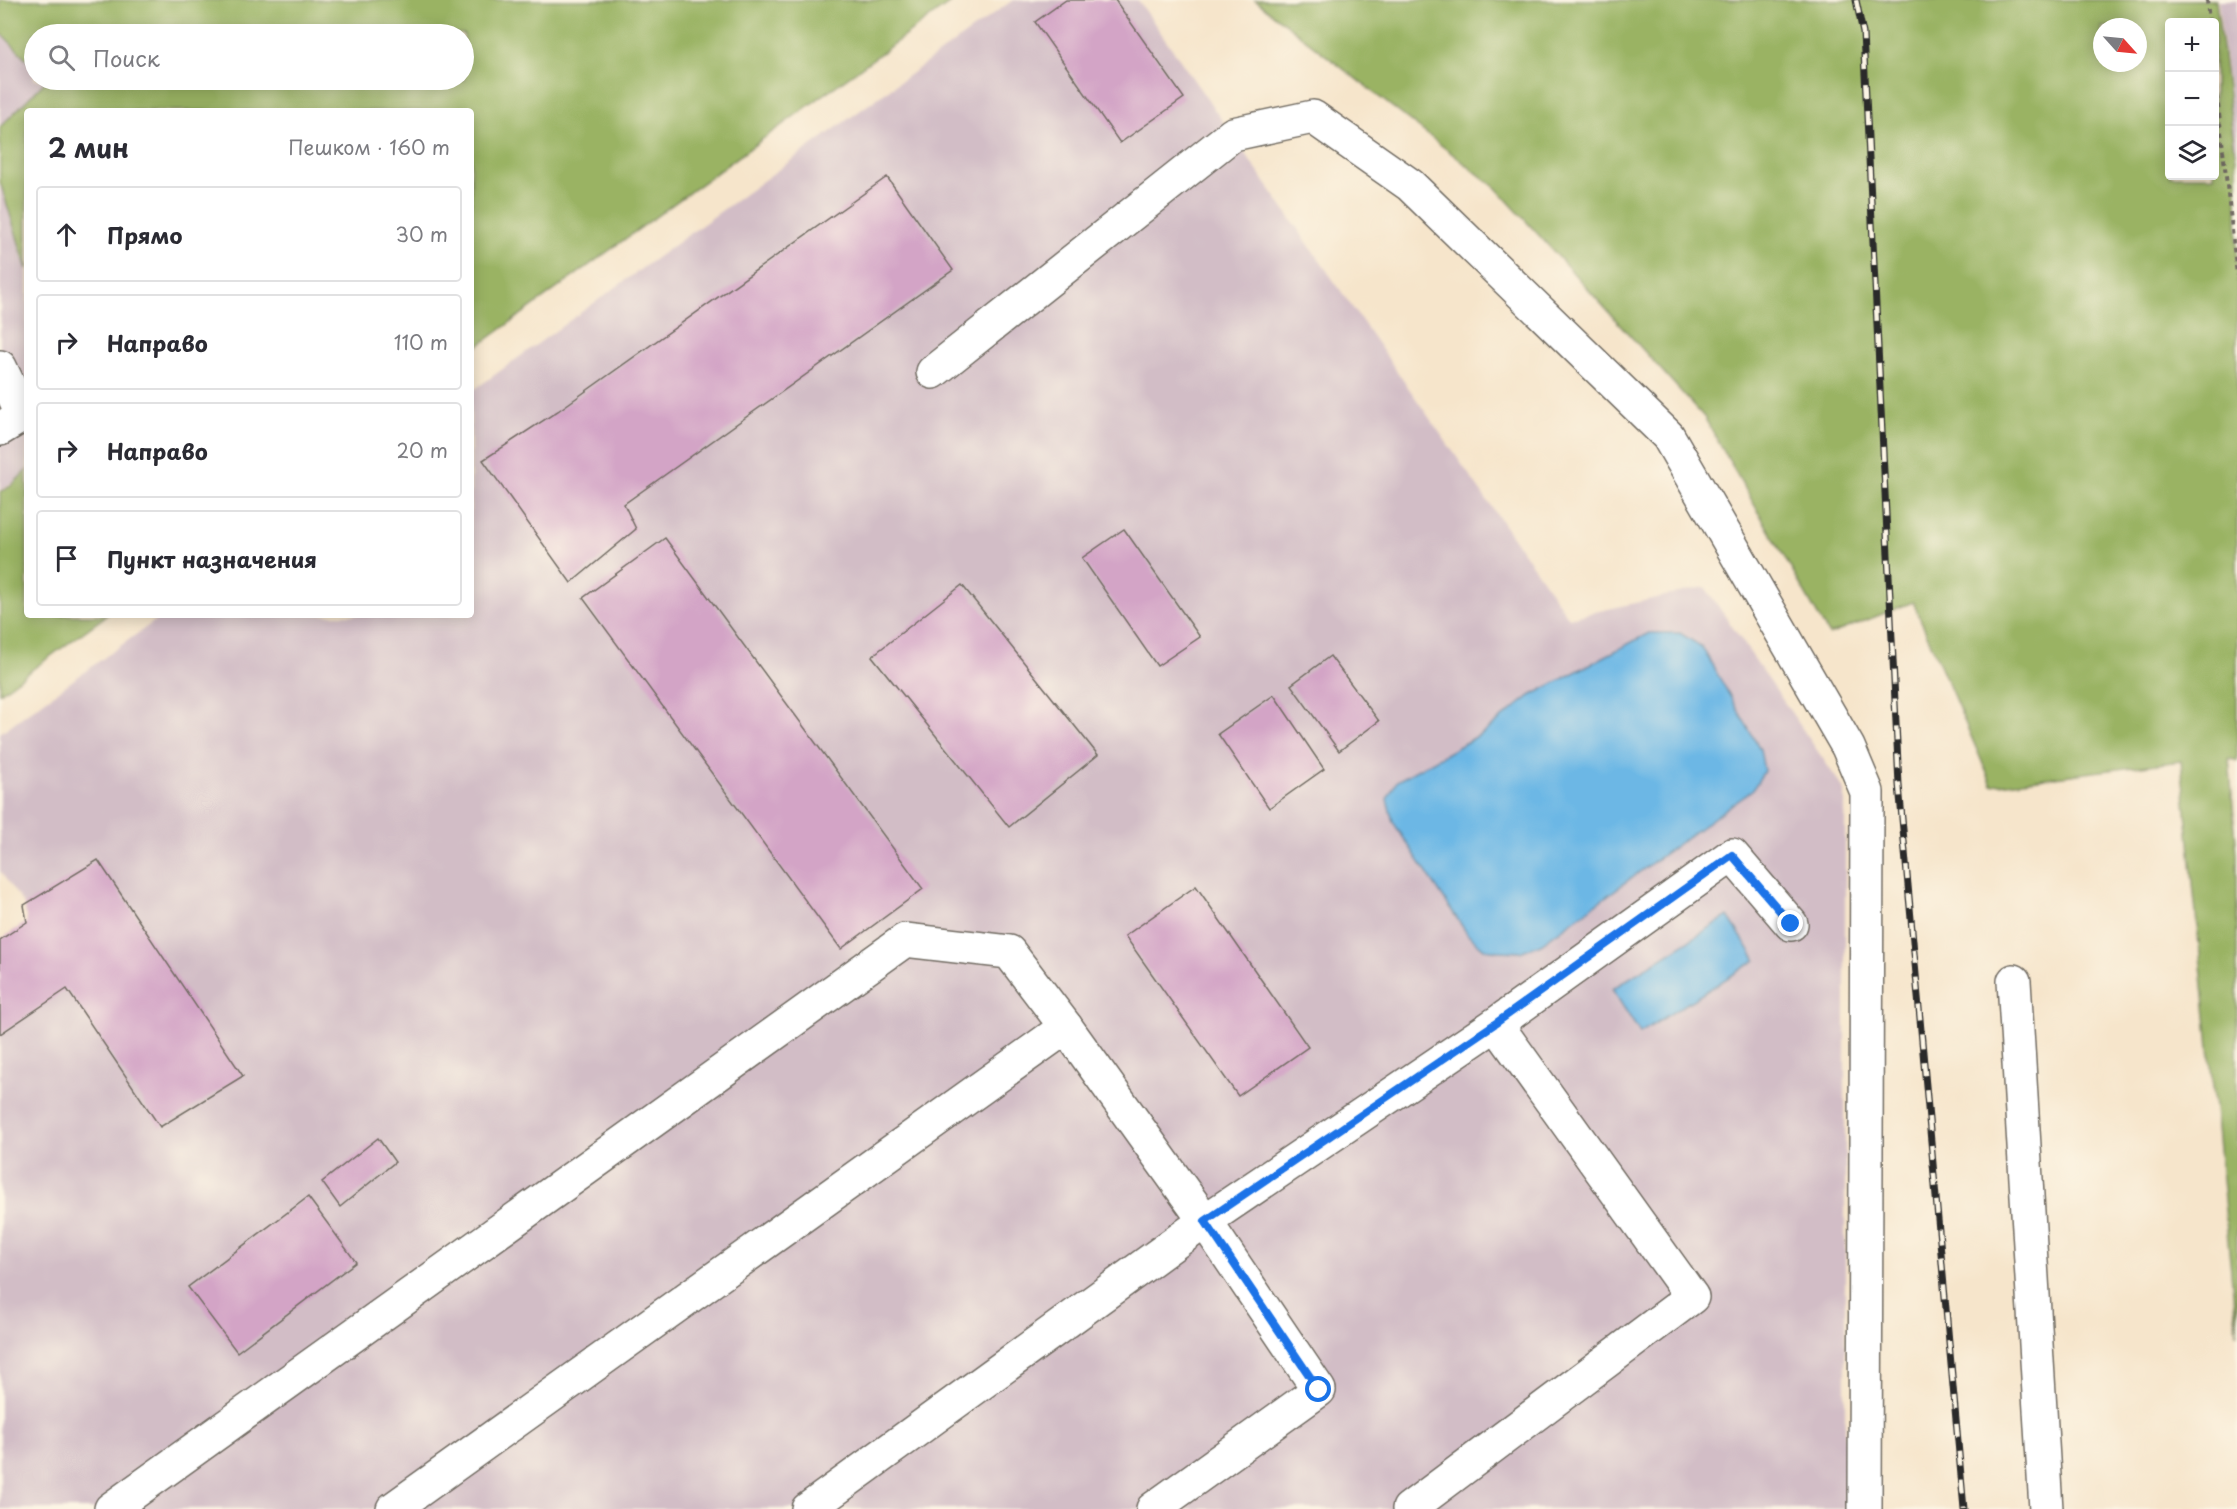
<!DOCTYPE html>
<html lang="ru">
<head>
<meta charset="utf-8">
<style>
	body { margin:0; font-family:"Playpen Sans",sans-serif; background:#f2f2f3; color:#2b2b33 }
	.controls { position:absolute; right:18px; top:18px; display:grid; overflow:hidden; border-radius:6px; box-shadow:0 3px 15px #0003 }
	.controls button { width:54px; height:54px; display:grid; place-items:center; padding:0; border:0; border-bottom:2px solid #e1e1e2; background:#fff; color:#2b2b33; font:30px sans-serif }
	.compass { position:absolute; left:2093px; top:18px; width:54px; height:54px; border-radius:50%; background:#fff; box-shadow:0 3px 15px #0003; rotate:117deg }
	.stop { position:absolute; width:18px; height:18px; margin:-14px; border:4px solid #1a73e8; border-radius:50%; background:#fff }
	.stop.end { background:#1a73e8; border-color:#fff; box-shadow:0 2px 6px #0008 }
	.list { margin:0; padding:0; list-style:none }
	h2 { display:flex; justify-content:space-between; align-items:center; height:78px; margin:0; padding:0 24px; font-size:26px }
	h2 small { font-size:20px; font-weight:400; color:#7c7c81 }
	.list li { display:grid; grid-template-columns:39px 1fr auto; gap:18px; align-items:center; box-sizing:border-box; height:96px; margin:0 12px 12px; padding:0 12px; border:2px solid #e1e1e2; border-radius:6px }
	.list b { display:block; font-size:22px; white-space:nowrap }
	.list em { font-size:20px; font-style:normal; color:#7c7c81 }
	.icon { flex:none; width:33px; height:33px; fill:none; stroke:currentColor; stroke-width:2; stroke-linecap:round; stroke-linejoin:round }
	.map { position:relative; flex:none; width:2237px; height:1509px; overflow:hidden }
	.search { position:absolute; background:#fff; box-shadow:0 3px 15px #0003; left:24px; top:24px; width:450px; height:66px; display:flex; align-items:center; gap:15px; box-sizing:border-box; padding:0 21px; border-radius:33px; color:#7c7c81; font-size:22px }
	.panel { position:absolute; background:#fff; box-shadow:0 3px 15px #0003; left:24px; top:108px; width:450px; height:510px; border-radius:6px }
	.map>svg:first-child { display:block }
	.industrial { fill:#d2bdc6 }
	.forest { fill:#9ab364; stroke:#626f48; stroke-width:1.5; fill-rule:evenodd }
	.water { fill:#6cb7e5; stroke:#4c7188; stroke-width:1.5 }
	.building { fill:#d3a4c6 }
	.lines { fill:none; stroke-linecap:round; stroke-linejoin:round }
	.minor-casing { stroke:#726c63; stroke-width:36 }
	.path { stroke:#726c63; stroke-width:4; stroke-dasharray:4.5 4.5; stroke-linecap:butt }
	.minor { stroke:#fff; stroke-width:33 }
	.rail-casing { stroke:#2b2b2b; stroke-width:7 }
	.rail { stroke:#fcf5e5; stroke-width:4.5; stroke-dasharray:14; stroke-linecap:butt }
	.route { stroke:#1a73e8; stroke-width:8 }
</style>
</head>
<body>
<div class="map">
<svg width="2237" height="1509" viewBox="0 0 2237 1509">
	<rect width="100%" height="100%" fill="#fcf5e5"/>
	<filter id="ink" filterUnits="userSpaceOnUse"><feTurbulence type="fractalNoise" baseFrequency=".0167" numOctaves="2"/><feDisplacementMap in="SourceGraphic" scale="12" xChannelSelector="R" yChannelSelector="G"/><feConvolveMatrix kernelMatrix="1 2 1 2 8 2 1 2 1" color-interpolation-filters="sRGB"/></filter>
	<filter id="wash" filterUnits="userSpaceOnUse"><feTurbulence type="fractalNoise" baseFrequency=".008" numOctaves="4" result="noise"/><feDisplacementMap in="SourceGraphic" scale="24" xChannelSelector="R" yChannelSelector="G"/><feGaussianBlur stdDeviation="1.35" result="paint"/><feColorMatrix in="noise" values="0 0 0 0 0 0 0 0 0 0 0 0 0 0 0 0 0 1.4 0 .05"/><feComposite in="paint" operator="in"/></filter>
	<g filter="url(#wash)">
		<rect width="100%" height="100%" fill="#f6e5cb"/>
		<g class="industrial">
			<polygon points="1013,0 1138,0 1569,618 1705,587 1845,791 1845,1509 0,1509 0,940 27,922 24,905 0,871 0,733 163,615 471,615 471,392"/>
			<polygon points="2218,0 2237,0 2237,165"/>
			<polygon points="0,29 34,34 34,80 101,80 27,111 27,474 0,491"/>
		</g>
		<g class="forest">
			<polygon points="0,0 954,0 471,351 471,111 27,111 27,269 0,182 0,127 47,80 464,80 464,34 34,34 34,67 0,32"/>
			<path d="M1255 0H2216L2237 168V761L2229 758 2237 854V1333L2181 761 1992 785 1913 602 1829 635 1704 417 1496 188ZM2170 22H2214V176H2170ZM2102 27H2138V63H2102Z"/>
			<polygon points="27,470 27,615 107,615 0,693 0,492 11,486"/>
		</g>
		<g class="water">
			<polygon points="1649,633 1680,633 1702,647 1760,749 1764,771 1753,789 1541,944 1520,952 1499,951 1484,949 1468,935 1393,822 1387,799 1397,781 1483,733 1530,696"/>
			<polygon points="1728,916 1756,960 1640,1033 1612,989"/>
		</g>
		<g id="blocks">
			<g class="building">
				<polygon points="1066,0 1115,0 1184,98 1120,143 1035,22"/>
				<polygon points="887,177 953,270 624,504 636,529 571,583 483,460 558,411"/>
				<polygon points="1124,529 1200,637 1157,666 1082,558"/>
				<polygon points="665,538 923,889 841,949 583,598"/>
				<polygon points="962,585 1098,755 1009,827 872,656"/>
				<polygon points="1330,656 1379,721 1339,751 1291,685"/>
				<polygon points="1274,695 1324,769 1269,808 1218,734"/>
				<polygon points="98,860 243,1076 160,1127 67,989 0,1034 0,940 27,922 24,905"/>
				<polygon points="1196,886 1308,1047 1238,1096 1125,936"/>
				<polygon points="378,1138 395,1162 340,1207 322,1182"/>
				<polygon points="308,1197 356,1262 237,1352 188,1287"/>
			</g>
		</g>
	</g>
	<g filter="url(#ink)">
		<use href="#blocks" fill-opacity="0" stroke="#726c63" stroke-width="1.5"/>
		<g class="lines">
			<defs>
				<g id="minor">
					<polyline points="0,367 23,415 0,429"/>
					<polyline points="933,372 1233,134 1313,117 1410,185 1668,436 1848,747 1867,792 1865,1509"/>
					<polyline points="2014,981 2046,1509"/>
					<polyline points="111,1509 905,940 1009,952 1066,1027"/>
					<polyline points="393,1509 1066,1027 1205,1221 1319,1390 1153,1509"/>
					<polyline points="808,1509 1205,1221 1496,1024 1732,855 1791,924"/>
					<polyline points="1409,1509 1692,1297 1496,1024"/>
				</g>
			</defs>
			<use href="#minor" class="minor-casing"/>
			<g class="path">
				<polyline points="2207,0 2209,22"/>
				<polyline points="2214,69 2237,275"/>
			</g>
			<use href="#minor" class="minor"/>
			<defs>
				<polyline id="rail" points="1856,0 1863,33 1899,785 1964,1509"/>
			</defs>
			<use href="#rail" class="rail-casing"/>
			<use href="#rail" class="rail"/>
		</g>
	</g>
	<g class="lines" filter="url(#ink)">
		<polyline class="route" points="1319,1390 1205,1221 1496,1023 1732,855 1791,924"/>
	</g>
</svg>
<div class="controls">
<button>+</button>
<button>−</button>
<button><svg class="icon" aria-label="layers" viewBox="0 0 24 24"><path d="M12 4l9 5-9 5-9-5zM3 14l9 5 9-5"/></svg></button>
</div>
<svg class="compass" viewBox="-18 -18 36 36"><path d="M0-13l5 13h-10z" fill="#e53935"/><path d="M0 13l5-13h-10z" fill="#7c7c81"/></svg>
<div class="stop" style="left:1319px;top:1390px"></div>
<div class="stop end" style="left:1791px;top:924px"></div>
<div class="search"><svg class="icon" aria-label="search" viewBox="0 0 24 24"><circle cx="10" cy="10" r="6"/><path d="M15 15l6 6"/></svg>Поиск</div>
<section class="panel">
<h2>2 мин<small>Пешком · 160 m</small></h2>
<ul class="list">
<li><svg class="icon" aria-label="ahead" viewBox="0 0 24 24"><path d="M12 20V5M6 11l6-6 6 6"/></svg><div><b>Прямо</b></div><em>30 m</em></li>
<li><svg class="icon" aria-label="right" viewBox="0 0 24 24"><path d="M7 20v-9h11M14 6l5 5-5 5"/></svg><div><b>Направо</b></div><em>110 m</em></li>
<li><svg class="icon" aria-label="right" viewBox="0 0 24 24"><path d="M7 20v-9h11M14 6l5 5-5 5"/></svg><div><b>Направо</b></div><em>20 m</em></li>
<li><svg class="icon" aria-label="arrive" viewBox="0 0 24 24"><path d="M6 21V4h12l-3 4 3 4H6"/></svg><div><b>Пункт назначения</b></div></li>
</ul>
</section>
</div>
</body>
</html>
